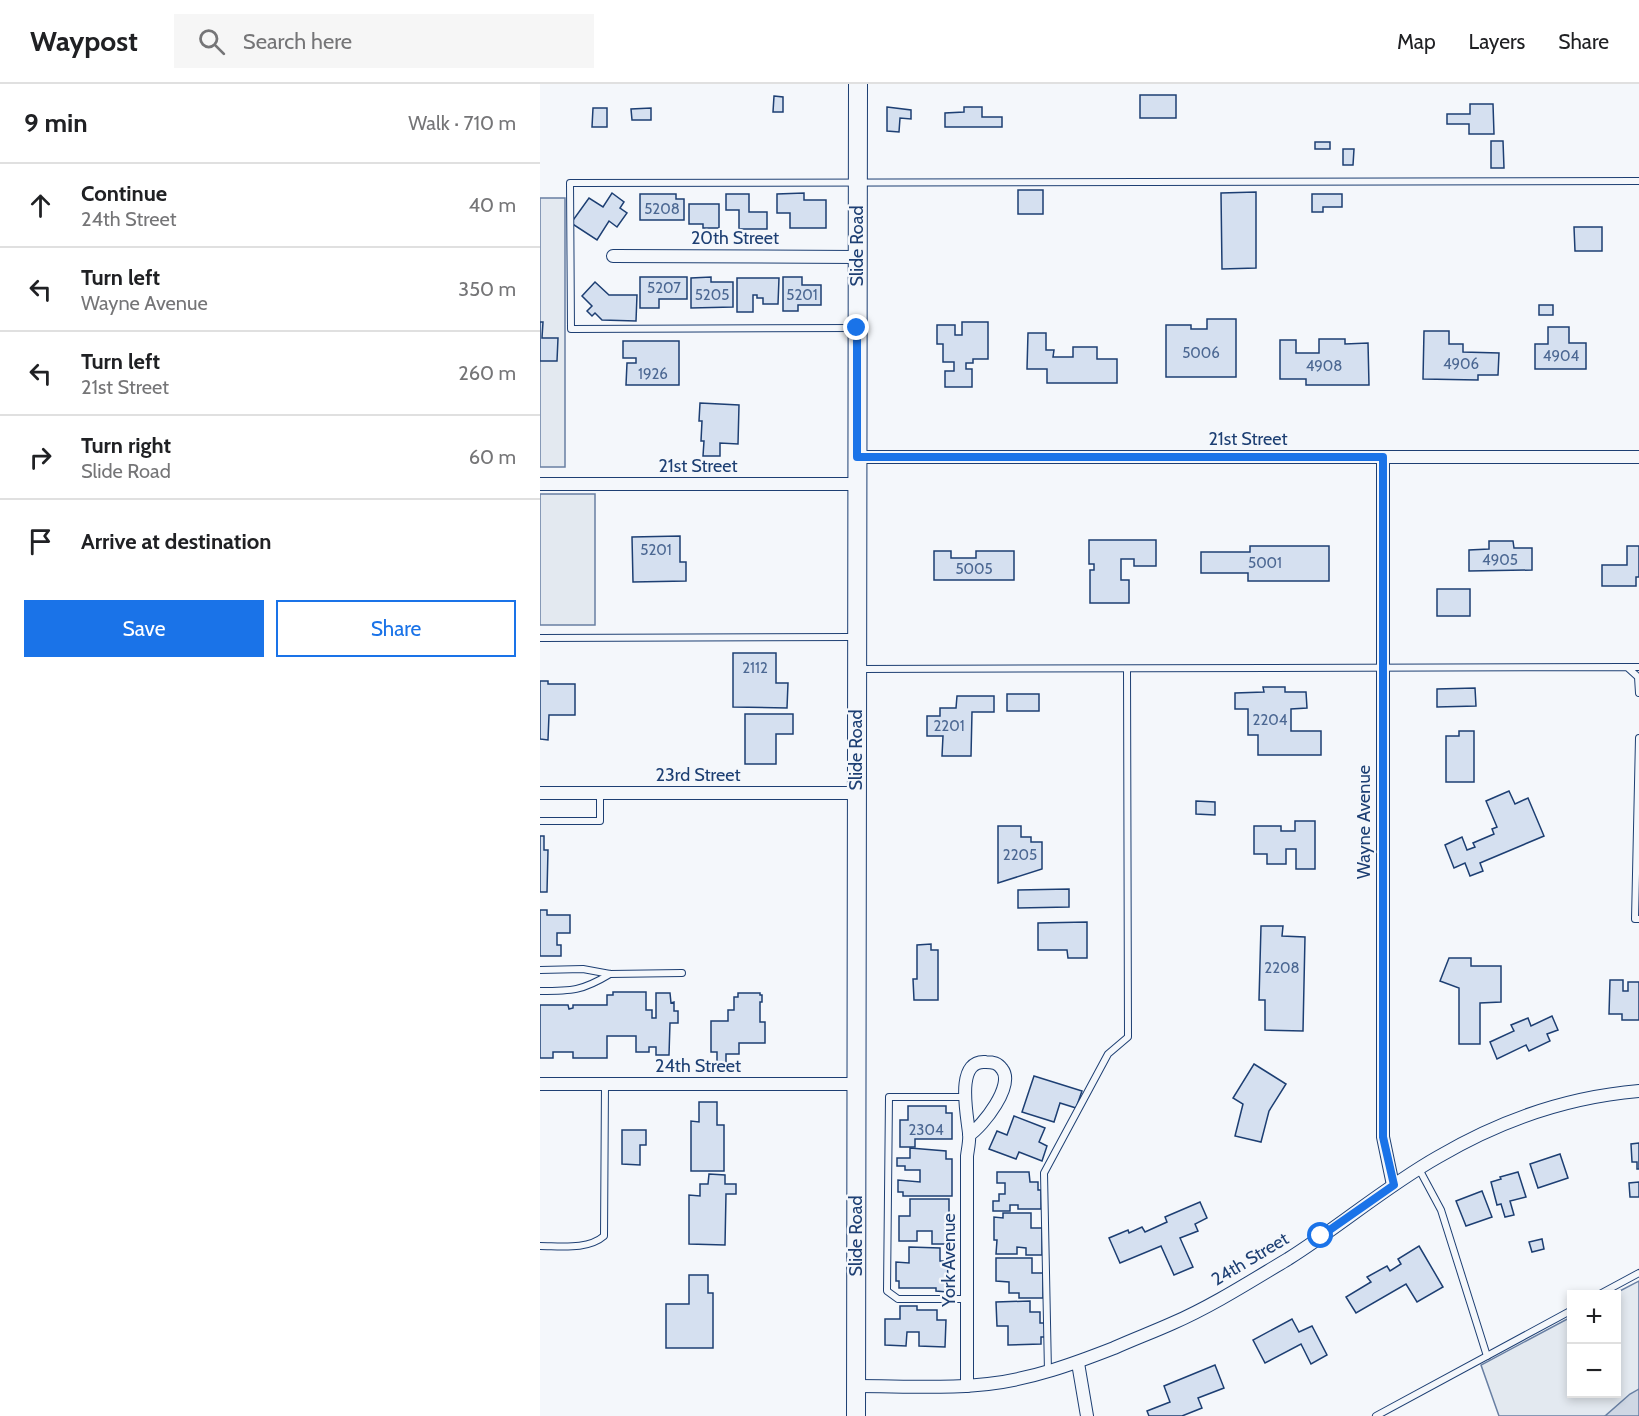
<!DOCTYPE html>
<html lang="en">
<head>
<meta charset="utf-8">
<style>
	body { margin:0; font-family:Cabin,sans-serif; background:#f6f6f6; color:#202124 }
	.controls { position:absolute; right:18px; bottom:18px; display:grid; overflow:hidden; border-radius:0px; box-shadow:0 3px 9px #0003 }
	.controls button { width:54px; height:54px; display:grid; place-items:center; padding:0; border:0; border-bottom:2px solid #e0e0e0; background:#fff; color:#202124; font:30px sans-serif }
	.stop { position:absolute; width:18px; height:18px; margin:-14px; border:4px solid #1a73e8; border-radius:50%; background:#fff }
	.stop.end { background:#1a73e8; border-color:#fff; box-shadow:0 2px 6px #0008 }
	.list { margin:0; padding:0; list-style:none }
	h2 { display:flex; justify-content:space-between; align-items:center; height:78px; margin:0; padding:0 24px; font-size:26px }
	h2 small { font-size:20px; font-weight:400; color:#757577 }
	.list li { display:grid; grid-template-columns:39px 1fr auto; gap:18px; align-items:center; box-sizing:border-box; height:84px; padding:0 24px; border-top:2px solid #e0e0e0 }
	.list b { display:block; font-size:22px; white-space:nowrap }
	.list p { margin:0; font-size:20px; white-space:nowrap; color:#757577 }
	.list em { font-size:20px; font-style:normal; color:#757577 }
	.actions { display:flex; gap:12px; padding:18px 24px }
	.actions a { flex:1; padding:14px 0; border:2px solid #1a73e8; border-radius:0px; text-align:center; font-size:21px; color:#1a73e8 }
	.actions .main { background:#1a73e8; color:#fff }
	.icon { flex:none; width:33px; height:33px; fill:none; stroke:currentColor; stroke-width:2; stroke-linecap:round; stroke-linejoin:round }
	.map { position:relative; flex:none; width:1099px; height:1332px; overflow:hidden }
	header { display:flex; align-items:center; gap:36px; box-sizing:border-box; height:84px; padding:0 30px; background:#fff; border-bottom:2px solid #e0e0e0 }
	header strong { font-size:28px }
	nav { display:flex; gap:33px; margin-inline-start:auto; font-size:21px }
	.search { width:420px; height:54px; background:#f6f6f6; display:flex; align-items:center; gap:15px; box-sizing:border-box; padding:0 21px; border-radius:0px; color:#757577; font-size:22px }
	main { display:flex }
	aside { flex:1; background:#fff }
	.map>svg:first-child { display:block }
	.grass { fill:#e3e9f0; stroke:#687fa3; stroke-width:1.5 }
	.water { fill:#cfd7e4; stroke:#687fa3; stroke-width:1.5 }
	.building { fill:#d5e0f0; stroke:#1d3f73; stroke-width:1.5 }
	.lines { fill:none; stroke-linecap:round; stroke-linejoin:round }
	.lane-casing { stroke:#1d3f73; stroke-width:8 }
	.street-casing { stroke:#1d3f73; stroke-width:14 }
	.secondary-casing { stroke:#1d3f73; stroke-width:20 }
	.lane { stroke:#f4f7fb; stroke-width:6 }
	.street { stroke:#f4f7fb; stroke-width:12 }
	.secondary { stroke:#f4f7fb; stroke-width:18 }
	.route { stroke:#1a73e8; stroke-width:8 }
	.labels { text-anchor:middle; stroke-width:4.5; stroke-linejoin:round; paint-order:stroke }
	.number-label { font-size:15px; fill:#4b6792 }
	.street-label { font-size:18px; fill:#1d3f73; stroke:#f4f7fb }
</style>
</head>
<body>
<header>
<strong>Waypost</strong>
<div class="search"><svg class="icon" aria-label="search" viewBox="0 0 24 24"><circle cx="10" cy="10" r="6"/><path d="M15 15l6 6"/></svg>Search here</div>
<nav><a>Map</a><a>Layers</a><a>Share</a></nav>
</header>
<main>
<aside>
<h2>9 min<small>Walk · 710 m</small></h2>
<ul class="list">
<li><svg class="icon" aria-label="ahead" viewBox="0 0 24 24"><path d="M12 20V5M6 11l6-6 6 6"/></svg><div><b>Continue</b><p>24th Street</p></div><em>40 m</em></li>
<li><svg class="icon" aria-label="left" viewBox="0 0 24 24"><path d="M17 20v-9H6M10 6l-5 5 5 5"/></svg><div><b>Turn left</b><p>Wayne Avenue</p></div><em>350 m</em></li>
<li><svg class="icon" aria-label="left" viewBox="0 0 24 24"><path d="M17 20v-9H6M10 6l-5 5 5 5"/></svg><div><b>Turn left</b><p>21st Street</p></div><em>260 m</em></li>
<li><svg class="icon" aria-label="right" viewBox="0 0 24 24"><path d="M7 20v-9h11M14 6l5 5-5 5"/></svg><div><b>Turn right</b><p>Slide Road</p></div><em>60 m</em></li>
<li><svg class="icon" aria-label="arrive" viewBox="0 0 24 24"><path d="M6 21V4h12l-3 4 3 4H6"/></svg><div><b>Arrive at destination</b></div></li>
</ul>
<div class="actions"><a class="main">Save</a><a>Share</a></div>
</aside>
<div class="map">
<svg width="1099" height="1332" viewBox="0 0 1099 1332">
	<rect width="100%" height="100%" fill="#f4f7fb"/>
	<g class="grass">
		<rect x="0" y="114" width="25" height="269"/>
		<rect x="0" y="410" width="55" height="131"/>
		<polygon points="1099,1197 1099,1332 959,1332 941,1281 1031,1233 1032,1310 1076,1310 1076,1210 1074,1210"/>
	</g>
	<polygon class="water" points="1099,1305 1099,1332 1065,1332 1090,1310"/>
	<g class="building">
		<rect x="600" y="11" width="36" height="23"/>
		<polygon points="234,12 243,13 243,28 233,28"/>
		<polygon points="930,20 953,20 954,50 929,50 929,40 907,40 907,30 930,30"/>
		<polygon points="347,23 371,26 371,35 360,34 359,48 347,47"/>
		<polygon points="424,23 442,23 442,33 462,33 462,43 405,43 405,29 424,28"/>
		<polygon points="53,24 67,24 67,43 52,43"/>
		<polygon points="111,24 111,36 92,36 91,25"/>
		<polygon points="951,57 963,57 964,84 951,84"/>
		<rect x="775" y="58" width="15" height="7"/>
		<polygon points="803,65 814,65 813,81 803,81"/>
		<rect x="478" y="106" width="25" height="24"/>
		<polygon points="716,108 716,184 682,185 681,109"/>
		<polygon points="72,109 84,118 80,124 87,129 77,143 69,137 57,156 31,139 49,114 63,123"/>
		<polygon points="264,109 264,116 286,116 286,144 250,144 250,129 237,129 237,110"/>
		<polygon points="100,110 136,110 136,115 144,115 144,136 100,136"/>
		<polygon points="186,110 209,110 209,128 227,128 227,145 199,145 199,126 186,126"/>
		<polygon points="772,110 802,110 802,123 783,123 783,128 772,128"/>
		<polygon points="149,120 179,120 179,144 163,144 163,140 149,140"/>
		<polygon points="1034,143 1062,143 1062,167 1035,167"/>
		<polygon points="100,193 147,193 147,215 119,215 119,224 100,224"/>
		<polygon points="171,193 171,198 193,198 193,223 151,224 151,194"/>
		<polygon points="243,193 262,193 262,201 281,201 281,221 258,221 258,227 243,227"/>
		<polygon points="197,194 239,194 238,220 223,220 223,214 217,214 217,211 213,211 213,228 197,228"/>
		<polygon points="55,198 69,211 97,211 96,237 62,236 55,229 52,232 47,227 52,222 42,212"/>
		<rect x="999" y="221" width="14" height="10"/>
		<polygon points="667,235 696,235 696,293 626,293 626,241 651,241 651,245 667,245"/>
		<polygon points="0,238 3,238 2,254 18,254 17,277 0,277"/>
		<polygon points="422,238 448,238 448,275 433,275 433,279 426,279 426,285 432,285 432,303 405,303 405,287 414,287 414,278 403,278 403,260 397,260 397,241 415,241 415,251 422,251"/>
		<polygon points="1008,243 1029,243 1029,259 1046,259 1046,285 995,285 995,260 1008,260"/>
		<polygon points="884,247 909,247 909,260 923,260 923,268 959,269 958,291 938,291 938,296 883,295"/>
		<polygon points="488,249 506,249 506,266 514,266 513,273 533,273 533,263 557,263 557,275 577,275 577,299 507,299 507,285 487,285"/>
		<polygon points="779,255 805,255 805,260 828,259 829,301 766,301 766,295 740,295 740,256 756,256 756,269 779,269"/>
		<polygon points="83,257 139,257 139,301 86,301 87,279 96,279 96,274 83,274"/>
		<polygon points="160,319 199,321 198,360 180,359 180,372 163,372 164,357 161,357 162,337 159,337"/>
		<polygon points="140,452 140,478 146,478 146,497 93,498 92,453"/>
		<polygon points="549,456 616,456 616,482 594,482 594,475 581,475 581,496 589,496 589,519 550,519 550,486 554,486 554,480 549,480"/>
		<polygon points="949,457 973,457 974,464 992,464 992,486 929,487 929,466 949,465"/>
		<polygon points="710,462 789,462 789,497 708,497 708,489 661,489 661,468 710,468"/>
		<polygon points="1087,462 1099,462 1099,493 1096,493 1096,502 1062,502 1062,481 1087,481"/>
		<polygon points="394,467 411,467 411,474 436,474 436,467 474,467 474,496 394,496"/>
		<rect x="897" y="505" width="33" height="27"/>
		<polygon points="193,569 236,569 236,599 248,599 247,624 193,623"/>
		<polygon points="0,597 8,597 8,600 35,600 35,631 9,631 8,656 0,655"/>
		<polygon points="723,603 745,603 745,608 766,608 767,624 751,625 751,647 781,647 781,671 718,671 718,651 708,651 708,625 695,625 695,609 724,608"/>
		<polygon points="935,604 936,622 897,623 897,605"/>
		<rect x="467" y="610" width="32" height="17"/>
		<polygon points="417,612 454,612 454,628 432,628 431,672 402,672 403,652 387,652 387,632 400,632 400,624 416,624"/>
		<polygon points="205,630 253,630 253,650 236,650 236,680 205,680"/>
		<polygon points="919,647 934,647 934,698 906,698 906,652 919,652"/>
		<polygon points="969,707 975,720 988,714 1004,752 940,779 943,787 930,792 925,779 914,784 905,761 922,753 927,766 935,763 933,759 954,750 952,745 957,743 946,717"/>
		<polygon points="656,717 675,718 675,731 656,730"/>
		<polygon points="755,737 775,737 775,785 756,785 756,765 746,765 746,780 727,780 727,770 714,770 714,742 741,742 741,747 755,747"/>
		<polygon points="458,742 481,742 481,753 491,753 491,758 502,758 502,785 458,799"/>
		<polygon points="0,752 4,752 4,766 8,766 7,808 0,808"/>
		<polygon points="529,805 529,823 478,824 478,806"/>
		<polygon points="0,826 7,826 7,831 30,831 30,849 17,849 17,861 21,861 21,872 0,872"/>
		<polygon points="547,838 547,874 528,874 527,866 498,866 498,839"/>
		<polygon points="721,842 743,842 742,852 765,853 763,947 725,946 725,916 719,916"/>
		<polygon points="391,860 391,866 398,866 398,916 374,916 373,895 377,895 377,861"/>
		<polygon points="909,874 931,874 931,882 961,882 961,918 940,919 940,960 919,960 919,904 900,897"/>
		<polygon points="1070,896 1083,896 1083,907 1088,907 1088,898 1099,898 1099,936 1082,936 1082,930 1069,930"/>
		<polygon points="73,908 106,908 106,926 112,926 112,934 116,934 116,909 130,909 131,919 134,918 134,927 138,927 138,939 130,939 129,971 116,971 116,963 109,963 109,968 96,968 96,952 67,952 67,974 33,974 33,968 13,968 13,974 0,974 0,921 28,921 29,925 33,924 33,921 67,921 67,911 73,911"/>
		<polygon points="198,909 220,909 220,911 222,911 222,918 220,918 220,938 225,938 225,959 199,959 199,970 186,970 186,984 177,984 177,968 171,968 171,937 188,937 188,926 194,926 194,913 198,913"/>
		<polygon points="1012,932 1018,946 1007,950 1010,957 989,967 986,961 957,975 950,958 974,947 971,941 988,934 991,942"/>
		<polygon points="714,980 746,1000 729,1027 721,1058 695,1052 703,1020 693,1014"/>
		<polygon points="494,992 542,1007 536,1024 520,1019 514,1038 482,1028"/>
		<polygon points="159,1018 177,1018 177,1041 184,1041 184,1087 151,1087 151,1037 159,1038"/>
		<polygon points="368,1022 406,1022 406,1029 412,1029 412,1055 375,1055 375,1063 360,1063 360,1036 368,1036"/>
		<polygon points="474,1032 505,1044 499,1058 507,1062 502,1077 479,1068 476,1075 449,1065 457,1047 467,1051"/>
		<polygon points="82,1046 106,1046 106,1061 100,1061 100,1081 82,1080"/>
		<polygon points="1099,1059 1099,1085 1097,1085 1097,1078 1092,1078 1091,1060"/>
		<polygon points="370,1064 406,1067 406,1075 412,1075 412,1112 363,1112 363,1108 358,1108 358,1096 380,1098 380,1086 365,1086 365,1082 357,1082 357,1074 370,1074"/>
		<polygon points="1020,1070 1028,1094 998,1104 990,1080"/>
		<polygon points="457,1088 489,1088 490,1098 498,1098 498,1106 501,1106 501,1125 478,1125 478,1121 470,1121 470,1127 453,1127 453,1117 459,1117 459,1110 465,1110 465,1099 457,1099"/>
		<polygon points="978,1088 986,1113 970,1117 974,1131 965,1133 961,1120 957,1121 951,1098 961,1095 960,1093"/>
		<polygon points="169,1090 185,1091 185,1100 196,1100 196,1110 186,1110 185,1161 149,1160 149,1111 160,1112 160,1100 168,1100"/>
		<polygon points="1099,1098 1099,1113 1090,1113 1089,1099"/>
		<polygon points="942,1107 952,1133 926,1142 916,1117"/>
		<polygon points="370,1115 409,1115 409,1160 392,1160 392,1147 377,1147 377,1157 359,1157 359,1132 370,1132"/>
		<polygon points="660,1118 667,1134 655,1140 658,1147 640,1154 653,1183 634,1191 621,1162 580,1179 569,1154 588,1146 589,1149 602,1143 605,1148 627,1138 625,1133"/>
		<polygon points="463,1129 491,1129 491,1144 502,1144 502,1171 486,1171 486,1164 477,1163 477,1170 456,1170 457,1156 454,1156 454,1133 463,1134"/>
		<polygon points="1002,1155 1004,1165 992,1168 989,1158"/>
		<polygon points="879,1162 903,1203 877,1218 866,1200 816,1229 806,1213 831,1198 827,1193 847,1182 850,1187 861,1180 858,1175"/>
		<polygon points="369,1163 400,1164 400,1177 408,1177 407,1208 396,1207 396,1204 359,1204 359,1197 356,1197 356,1178 369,1179"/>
		<polygon points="456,1174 492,1174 492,1189 503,1189 503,1214 479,1214 479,1209 469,1209 469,1198 456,1197"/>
		<polygon points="149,1191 168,1191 168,1209 173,1209 173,1264 126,1264 126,1220 149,1220"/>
		<polygon points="490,1217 490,1228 500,1228 500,1239 505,1239 505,1253 501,1253 501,1260 468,1261 468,1242 457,1242 456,1218"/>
		<polygon points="360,1222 377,1222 377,1226 397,1226 397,1236 406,1236 405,1263 379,1262 379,1248 367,1248 366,1262 345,1261 345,1235 360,1235"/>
		<polygon points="752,1235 759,1248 772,1242 787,1271 771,1280 761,1260 725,1279 713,1256"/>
		<polygon points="675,1281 684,1304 658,1314 662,1324 642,1332 609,1332 607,1327 630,1318 624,1302"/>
	</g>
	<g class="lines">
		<defs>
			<g id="lane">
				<polyline points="317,244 31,245 30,99 1099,97"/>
				<polyline points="0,554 314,553"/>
				<polyline points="1088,583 1099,583"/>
				<polyline points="320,585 1087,583 1098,593 1099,609"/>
				<polyline points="1099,654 1095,835 1099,835"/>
				<polyline points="0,737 60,737 60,709"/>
				<polyline points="0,886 43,885 70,890 142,889"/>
				<path d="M0 907C32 907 42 907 70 890"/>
				<polyline points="425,1013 349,1013 347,1207 358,1215 427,1215"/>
				<polyline points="879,1085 901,1126 947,1272"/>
				<path d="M0 1162C20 1162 48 1166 64 1152L65 1000"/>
				<polyline points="1060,1210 1099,1189"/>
				<polyline points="508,1288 504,1089 568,970 588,953 587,585"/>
				<polyline points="836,1332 1032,1226"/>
			</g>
			<g id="street">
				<polyline points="73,172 317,173"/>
				<polyline points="317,373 1099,373"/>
				<polyline points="843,373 843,1053 853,1101"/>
				<polyline points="0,400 317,400"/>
				<polyline points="0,709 316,709"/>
				<polyline points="0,1000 316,1000"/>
				<polyline points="538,1279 547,1332"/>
				<path d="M316 1302C360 1302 405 1305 448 1300 492 1295 533 1280 574 1264 594 1255 613 1248 633 1239 672 1222 711 1197 748 1175 799 1143 845 1103 898 1073 959 1037 1028 1013 1099 1007"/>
				<path d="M427 1302V1072C428 1064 430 1056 429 1049 427 1030 415 975 446 978 453 978 458 979 462 985 475 1001 443 1042 429 1051"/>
			</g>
			<polyline id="secondary" points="316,1332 318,0"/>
		</defs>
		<use href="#lane" class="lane-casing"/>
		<use href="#street" class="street-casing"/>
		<use href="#secondary" class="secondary-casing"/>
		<use href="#lane" class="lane"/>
		<use href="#street" class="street"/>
		<use href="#secondary" class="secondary"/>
	</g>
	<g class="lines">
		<polyline class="route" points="317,244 317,373 843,373 843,1053 854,1101 781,1152"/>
	</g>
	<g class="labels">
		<g class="number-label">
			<text x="122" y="130">5208</text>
			<text x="124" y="209">5207</text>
			<text x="172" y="216">5205</text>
			<text x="262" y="216">5201</text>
			<text x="661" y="274">5006</text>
			<text x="1021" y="277">4904</text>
			<text x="921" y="285">4906</text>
			<text x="784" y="287">4908</text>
			<text x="113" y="295">1926</text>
			<text x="116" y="471">5201</text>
			<text x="960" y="481">4905</text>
			<text x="725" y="484">5001</text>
			<text x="434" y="490">5005</text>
			<text x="215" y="589">2112</text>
			<text x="730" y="641">2204</text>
			<text x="409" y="647">2201</text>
			<text x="480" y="776">2205</text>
			<text x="742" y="889">2208</text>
			<text x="386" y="1051">2304</text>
		</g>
		<g class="street-label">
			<text x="195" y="160">20th Street</text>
			<text transform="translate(317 162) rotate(-90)" y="6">Slide Road</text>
			<text x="708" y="361">21st Street</text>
			<text x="158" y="388">21st Street</text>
			<text transform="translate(316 666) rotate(-90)" y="6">Slide Road</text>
			<text x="158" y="697">23rd Street</text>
			<text transform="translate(824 738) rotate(-90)" y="6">Wayne Avenue</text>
			<text x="158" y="988">24th Street</text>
			<text transform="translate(316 1152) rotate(-90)" y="6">Slide Road</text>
			<text transform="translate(710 1175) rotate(-31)" y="6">24th Street</text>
			<text transform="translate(409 1176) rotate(-90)" y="6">York Avenue</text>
		</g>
	</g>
</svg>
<div class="controls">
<button>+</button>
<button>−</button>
</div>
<div class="stop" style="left:781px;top:1152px"></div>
<div class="stop end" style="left:317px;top:244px"></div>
</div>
</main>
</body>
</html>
